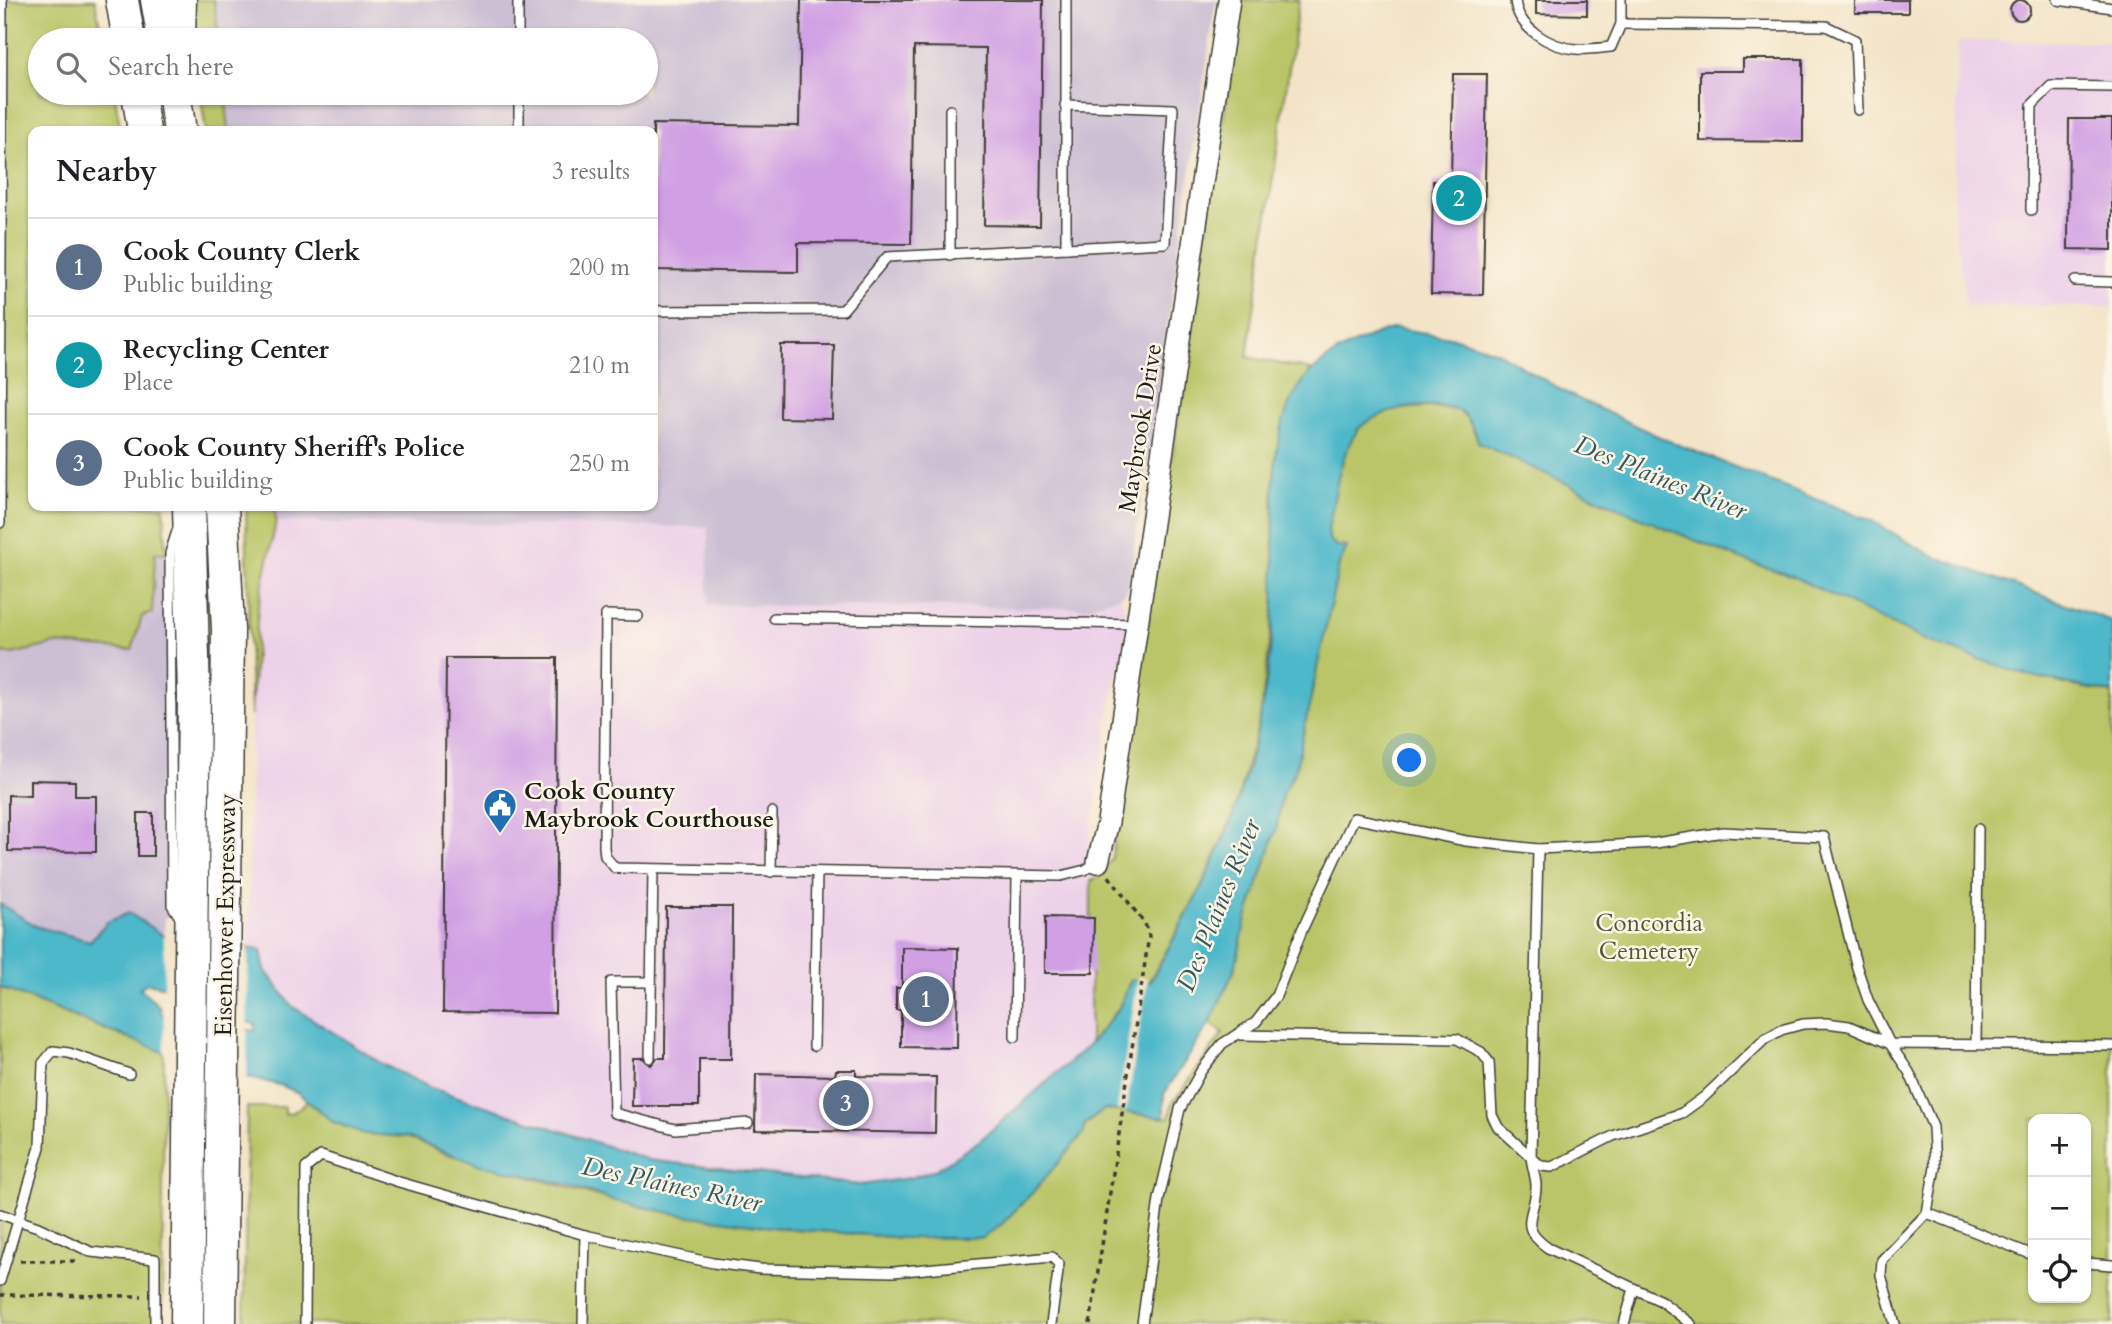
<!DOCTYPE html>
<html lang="en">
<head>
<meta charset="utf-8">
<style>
	body { margin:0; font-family:Cardo,serif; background:#f6f6f6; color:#202124 }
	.controls { position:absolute; right:21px; bottom:21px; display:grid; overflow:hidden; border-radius:14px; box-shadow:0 2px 5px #0004 }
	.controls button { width:63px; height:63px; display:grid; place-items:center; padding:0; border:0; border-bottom:2px solid #e0e0e0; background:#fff; color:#202124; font:35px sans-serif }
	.you { position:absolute; left:1410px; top:761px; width:24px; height:24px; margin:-18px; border:5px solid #fff; border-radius:50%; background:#1a73e8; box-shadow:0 0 0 10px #1a73e833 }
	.badge { display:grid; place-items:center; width:46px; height:46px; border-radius:50%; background:#db2777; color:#fff; font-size:23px; font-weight:700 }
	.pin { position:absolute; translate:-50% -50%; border:4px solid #fff; box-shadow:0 2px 7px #0006 }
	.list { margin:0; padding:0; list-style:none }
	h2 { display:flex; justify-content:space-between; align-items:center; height:91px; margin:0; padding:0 28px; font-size:30px }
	h2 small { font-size:23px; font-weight:400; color:#757577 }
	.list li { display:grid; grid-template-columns:46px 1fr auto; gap:21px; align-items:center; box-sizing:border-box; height:98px; padding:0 28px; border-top:2px solid #e0e0e0 }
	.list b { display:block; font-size:26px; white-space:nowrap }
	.list p { margin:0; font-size:23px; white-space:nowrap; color:#757577 }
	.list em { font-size:23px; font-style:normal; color:#757577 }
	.icon { flex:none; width:38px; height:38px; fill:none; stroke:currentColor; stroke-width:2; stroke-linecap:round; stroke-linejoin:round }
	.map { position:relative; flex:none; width:2112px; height:1324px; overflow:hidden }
	.search { position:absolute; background:#fff; box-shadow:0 2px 5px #0004; left:28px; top:28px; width:630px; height:77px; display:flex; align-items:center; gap:18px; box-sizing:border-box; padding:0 24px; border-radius:38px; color:#757577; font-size:26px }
	.panel { position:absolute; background:#fff; box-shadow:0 2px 5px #0004; left:28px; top:126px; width:630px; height:385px; border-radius:14px }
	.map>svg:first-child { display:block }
	.built { fill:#edd1e9 }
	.industrial { fill:#ccbfd4 }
	.green { fill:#b9c567; stroke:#6a7042; stroke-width:2; fill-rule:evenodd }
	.water { fill:#4db8ca; stroke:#346a73; stroke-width:2; fill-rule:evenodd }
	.pier { fill:#f3e4c8 }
	.building { fill:#d09fe4 }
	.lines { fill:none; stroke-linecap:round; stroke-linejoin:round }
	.service-casing { stroke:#3c3a36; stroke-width:12 }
	.tertiary-casing { stroke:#3c3a36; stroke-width:24 }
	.motorway-casing { stroke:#3c3a36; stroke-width:35 }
	.path { stroke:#3c3a36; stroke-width:3.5; stroke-dasharray:5 5; stroke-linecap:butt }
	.service { stroke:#fff; stroke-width:9 }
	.tertiary { stroke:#fff; stroke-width:21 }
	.motorway { stroke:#fff; stroke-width:32 }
	.labels { text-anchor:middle; stroke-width:5; stroke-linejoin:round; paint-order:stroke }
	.street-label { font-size:24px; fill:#1c1c1c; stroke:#fcf5e5 }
	.poi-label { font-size:24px; font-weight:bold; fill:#1c1c1c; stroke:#fcf5e5; text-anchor:start }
	.park-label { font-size:24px; fill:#535736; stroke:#fcf5e5 }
	.water-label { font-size:26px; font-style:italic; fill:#305a62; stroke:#fcf5e5 }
</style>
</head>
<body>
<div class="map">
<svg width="2112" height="1324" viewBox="0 0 2112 1324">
	<rect width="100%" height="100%" fill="#fcf5e5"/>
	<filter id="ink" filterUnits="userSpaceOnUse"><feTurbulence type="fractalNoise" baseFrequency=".0143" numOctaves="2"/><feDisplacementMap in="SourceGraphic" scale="14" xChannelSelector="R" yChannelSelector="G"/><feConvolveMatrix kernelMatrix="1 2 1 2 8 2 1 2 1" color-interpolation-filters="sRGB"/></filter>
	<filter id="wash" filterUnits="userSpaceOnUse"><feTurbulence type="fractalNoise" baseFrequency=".00686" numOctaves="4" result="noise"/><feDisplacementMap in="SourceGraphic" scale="28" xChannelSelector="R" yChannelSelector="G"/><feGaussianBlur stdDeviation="1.57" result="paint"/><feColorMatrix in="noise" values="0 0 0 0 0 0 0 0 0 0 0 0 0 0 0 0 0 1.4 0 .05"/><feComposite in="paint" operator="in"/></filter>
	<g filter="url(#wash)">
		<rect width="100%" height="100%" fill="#f3e4c8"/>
		<g class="built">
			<polygon points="1958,41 2112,42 2112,307 1966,305 1954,219"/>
			<polygon points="276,522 708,527 708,605 1086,608 1120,594 1130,637 1115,680 1090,837 1090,1044 979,1141 937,1169 911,1178 860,1185 649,1160 431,1088 384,1065 335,1035 292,1007 265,970 261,950 248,950 251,716 258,607"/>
		</g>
		<g class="industrial">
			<polygon points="214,0 1216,0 1128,589 1124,594 1086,608 708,605 708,527 276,522 274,506 653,506 653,131 229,131 225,93 646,93 646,40 219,40"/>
			<polygon points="155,553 175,553 179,725 176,917 165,917 164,936 129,913 107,922 91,941 38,927 0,904 0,653 12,654 55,644 132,650 142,616 152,613"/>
		</g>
		<g class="green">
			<polygon points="0,0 95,0 103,40 40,40 40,93 114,93 121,131 33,131 33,506 164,506 166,553 155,553 152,613 142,616 132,650 55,644 12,654 0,653"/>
			<polygon points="190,0 214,0 219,40 194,40"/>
			<polygon points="1241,0 1299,0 1247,357 1311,370 1289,406 1274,609 1260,718 1233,816 1199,892 1149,982 1131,979 1119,1008 1090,1044 1091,881 1100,876 1112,858"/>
			<polygon points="200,93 225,93 229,131 206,131"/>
			<path d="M1429 407 1458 410 1468 419 1480 443 1548 472 1594 497 1740 559 1792 576 1927 641 2063 684 2112 693V1324H244L247 1107H285V1114L294 1112 307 1101 333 1122 365 1134 407 1137 447 1154 616 1201 771 1227 903 1238 983 1237 1032 1193 1084 1126 1105 1109 1169 1118 1172 1104 1223 1033 1210 1023 1235 968 1245 924 1277 827 1282 794 1295 772 1339 565 1347 548 1336 546 1329 539 1328 529C1336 495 1339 432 1375 416 1391 408 1412 408 1429 407ZM2033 1119H2086V1298H2033Z"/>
			<polygon points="246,506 274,506 276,522 258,607 251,716"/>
			<polygon points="0,987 113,1033 164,1050 162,1324 0,1324"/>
		</g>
		<path class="water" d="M1395 328 1456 338 1497 352 1570 395 1664 439 1872 521 1931 555 2112 621V693L2022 674 1927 641 1792 576 1740 559 1639 517 1479 443C1474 432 1470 417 1459 411 1437 398 1372 410 1357 431 1337 460 1336 496 1328 529L1329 539 1336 546 1347 547 1339 565 1295 772 1282 794 1277 827 1245 924 1235 968 1210 1023 1164 1094V1118L1105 1109 1084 1125V1133L1032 1193 1003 1223 983 1238H903L771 1227 670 1213 616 1201 569 1185 480 1165 407 1137 365 1134 333 1122 298 1093 283 1086 186 1061 0 987V904L38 927 90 941 107 922 129 913 164 936 261 950 265 970 292 1006 384 1065 431 1088 649 1160 860 1185 910 1178 937 1169 979 1141 1090 1044 1119 1008 1131 979 1150 982C1179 928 1212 874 1233 815 1256 750 1270 677 1274 608 1277 542 1264 469 1288 407 1307 361 1351 342 1395 328ZM147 983 197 993 245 1022 255 1024V1031L161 1014 160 1007 140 988Z"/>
		<g class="pier">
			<polygon points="164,931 248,948 247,1079 185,1065 164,1054 164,1011 243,1025 228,1010 196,996 164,989"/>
			<polygon points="1138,977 1148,978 1126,1112 1117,1110"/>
		</g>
		<g id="blocks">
			<g class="building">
				<polygon points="801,0 1043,0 1040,226 984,225 986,48 914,47 911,244 798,243 798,272 653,270 653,124 799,126"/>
				<polygon points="1536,0 1587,0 1587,15 1536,14"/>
				<rect x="1855" y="0" width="53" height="13"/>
				<circle cx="2020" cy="10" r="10"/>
				<polygon points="1743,59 1803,59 1803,142 1700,141 1700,71 1743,71"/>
				<polygon points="1453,74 1487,74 1483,295 1431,294 1433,181 1451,182"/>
				<polygon points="2069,119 2112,119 2112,250 2068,249"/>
				<polygon points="781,345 834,345 832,419 780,418"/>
				<polygon points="446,658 557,658 555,1013 443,1012"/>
				<polygon points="30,780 75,781 75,796 96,796 96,852 8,851 8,795 30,796"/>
				<rect x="138" y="813" width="15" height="43"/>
				<polygon points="666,907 732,907 731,1059 699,1059 699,1106 632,1106 633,1058 643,1058 651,1065 657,1058 665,1058"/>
				<polygon points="1045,917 1094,918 1093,973 1045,973"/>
				<polygon points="902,947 958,948 957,1048 901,1047 901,1010 896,1010 896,988 902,988"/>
				<polygon points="836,1070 856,1070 856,1076 936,1077 935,1133 755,1130 756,1074 835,1076"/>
			</g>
		</g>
	</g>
	<g filter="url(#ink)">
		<use href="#blocks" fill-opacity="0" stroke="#3c3a36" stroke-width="2"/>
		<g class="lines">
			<defs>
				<g id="service">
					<polyline points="518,0 518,40"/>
					<polyline points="1066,0 1066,248"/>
					<path d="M1515 0C1517 28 1550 47 1576 49 1587 50 1600 48 1611 47L1621 24V0"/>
					<polyline points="2058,0 2112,8"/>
					<polyline points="1621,24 1826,26 1855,40 1858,110"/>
					<polyline points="519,93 519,131"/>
					<polyline points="950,110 950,255"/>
					<polyline points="2031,210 2032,105 2051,86 2112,87"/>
					<polyline points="2075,281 2112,282"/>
					<polyline points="653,311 843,310 887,257 1165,243 1173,109 1065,105"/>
					<polyline points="0,523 2,0"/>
					<polyline points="178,528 170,553 172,905 181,919"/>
					<polyline points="638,616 606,615 604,847 605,856 615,868 1061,876 1085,870 1098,862"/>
					<polyline points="774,618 1137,624"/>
					<path d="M1538 849 1531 1157C1532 1166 1535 1175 1536 1184 1537 1215 1515 1225 1548 1248L1661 1301 1691 1324"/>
					<polyline points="771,872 772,812"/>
					<polyline points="651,982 611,982 614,1113 675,1129 748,1123"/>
					<polyline points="1241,1035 1457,1039 1481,1052 1489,1062 1492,1115 1498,1127 1541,1166 1552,1167 1613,1136 1682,1113 1704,1097 1765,1039 1781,1030 1803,1024 1826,1023 1849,1026 1890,1044 2112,1046"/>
					<polyline points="1015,1037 1017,876"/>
					<polyline points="1976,1044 1978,829"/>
					<polyline points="814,1046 817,872"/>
					<polyline points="650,1058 653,871"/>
					<polyline points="1927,1213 2033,1255"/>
					<polyline points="0,1214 38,1227 91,1252 155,1259 155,1324"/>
					<polyline points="2086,1263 2112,1265"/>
					<polyline points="0,1281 40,1147 43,1063 53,1051 69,1053 129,1074"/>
					<polyline points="305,1324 306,1168 321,1156 399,1182 585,1235 713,1263 760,1269 893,1272 1052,1257 1059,1264 1051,1324"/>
					<polyline points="583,1324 585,1235"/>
					<polyline points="1142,1324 1159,1199 1180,1109 1201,1071 1222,1044 1256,1022 1276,996 1302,930 1354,818 1466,841 1538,849 1656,843 1723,832 1824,837 1857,968 1868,1000 1890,1044 1909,1072 1933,1127 1935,1167 1927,1213 1882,1260 1881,1275 1895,1324"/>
					<polyline points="1624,1324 1634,1289"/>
				</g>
				<polyline id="tertiary" points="1098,862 1108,822 1229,0"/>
				<g id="motorway">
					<polyline points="122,0 129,40"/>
					<polyline points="157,0 164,40"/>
					<polyline points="179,40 180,0"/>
					<polyline points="138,93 144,131"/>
					<polyline points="174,93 180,131"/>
					<polyline points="187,1324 194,696 189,506"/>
					<polyline points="220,1324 228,630 222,506"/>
				</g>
			</defs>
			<use href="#service" class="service-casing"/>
			<use href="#tertiary" class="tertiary-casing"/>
			<use href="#motorway" class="motorway-casing"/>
			<g class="path">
				<polyline points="20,1261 78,1261"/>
				<polyline points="0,1295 142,1296"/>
				<polyline points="1090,1324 1149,936 1145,924 1108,875"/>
			</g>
			<use href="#service" class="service"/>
			<use href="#tertiary" class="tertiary"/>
			<use href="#motorway" class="motorway"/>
		</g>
	</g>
	<defs>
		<symbol id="civic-pin" viewBox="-11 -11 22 30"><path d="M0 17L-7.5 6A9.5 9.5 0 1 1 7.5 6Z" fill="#1f6fb2" stroke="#fcf5e5"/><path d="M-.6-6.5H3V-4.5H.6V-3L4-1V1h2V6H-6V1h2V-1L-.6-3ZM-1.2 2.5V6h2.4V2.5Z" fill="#fff"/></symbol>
	</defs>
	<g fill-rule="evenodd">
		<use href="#civic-pin" x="481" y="786" width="38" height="52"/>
	</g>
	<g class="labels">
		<g class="street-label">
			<text transform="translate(1140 428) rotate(-81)" y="8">Maybrook Drive</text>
			<text transform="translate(225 915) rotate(-89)" y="8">Eisenhower Expressway</text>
		</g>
		<g class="poi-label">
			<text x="524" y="799">Cook County<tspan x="524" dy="28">Maybrook Courthouse</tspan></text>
		</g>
		<g class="park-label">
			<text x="1649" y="931">Concordia<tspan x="1649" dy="28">Cemetery</tspan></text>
		</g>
		<g class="water-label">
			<text transform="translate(1661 477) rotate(22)" y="9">Des Plaines River</text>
			<text transform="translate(1218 905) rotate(-68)" y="9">Des Plaines River</text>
			<text transform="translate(672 1184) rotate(12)" y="9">Des Plaines River</text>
		</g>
	</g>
</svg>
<div class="controls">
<button>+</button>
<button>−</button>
<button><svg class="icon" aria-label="locate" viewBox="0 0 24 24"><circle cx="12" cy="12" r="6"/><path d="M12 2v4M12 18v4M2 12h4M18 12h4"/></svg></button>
</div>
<div class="you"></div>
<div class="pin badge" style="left:926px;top:999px;background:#5c6f8a">1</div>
<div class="pin badge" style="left:1459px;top:198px;background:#0f9aa8">2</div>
<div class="pin badge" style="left:846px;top:1103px;background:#5c6f8a">3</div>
<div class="search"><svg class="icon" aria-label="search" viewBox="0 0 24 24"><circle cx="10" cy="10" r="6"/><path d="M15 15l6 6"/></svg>Search here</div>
<section class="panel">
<h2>Nearby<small>3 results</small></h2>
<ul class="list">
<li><span class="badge" style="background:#5c6f8a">1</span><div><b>Cook County Clerk</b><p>Public building</p></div><em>200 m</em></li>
<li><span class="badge" style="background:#0f9aa8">2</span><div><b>Recycling Center</b><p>Place</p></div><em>210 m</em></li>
<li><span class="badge" style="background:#5c6f8a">3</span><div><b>Cook County Sheriff's Police</b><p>Public building</p></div><em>250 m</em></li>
</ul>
</section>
</div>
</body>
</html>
